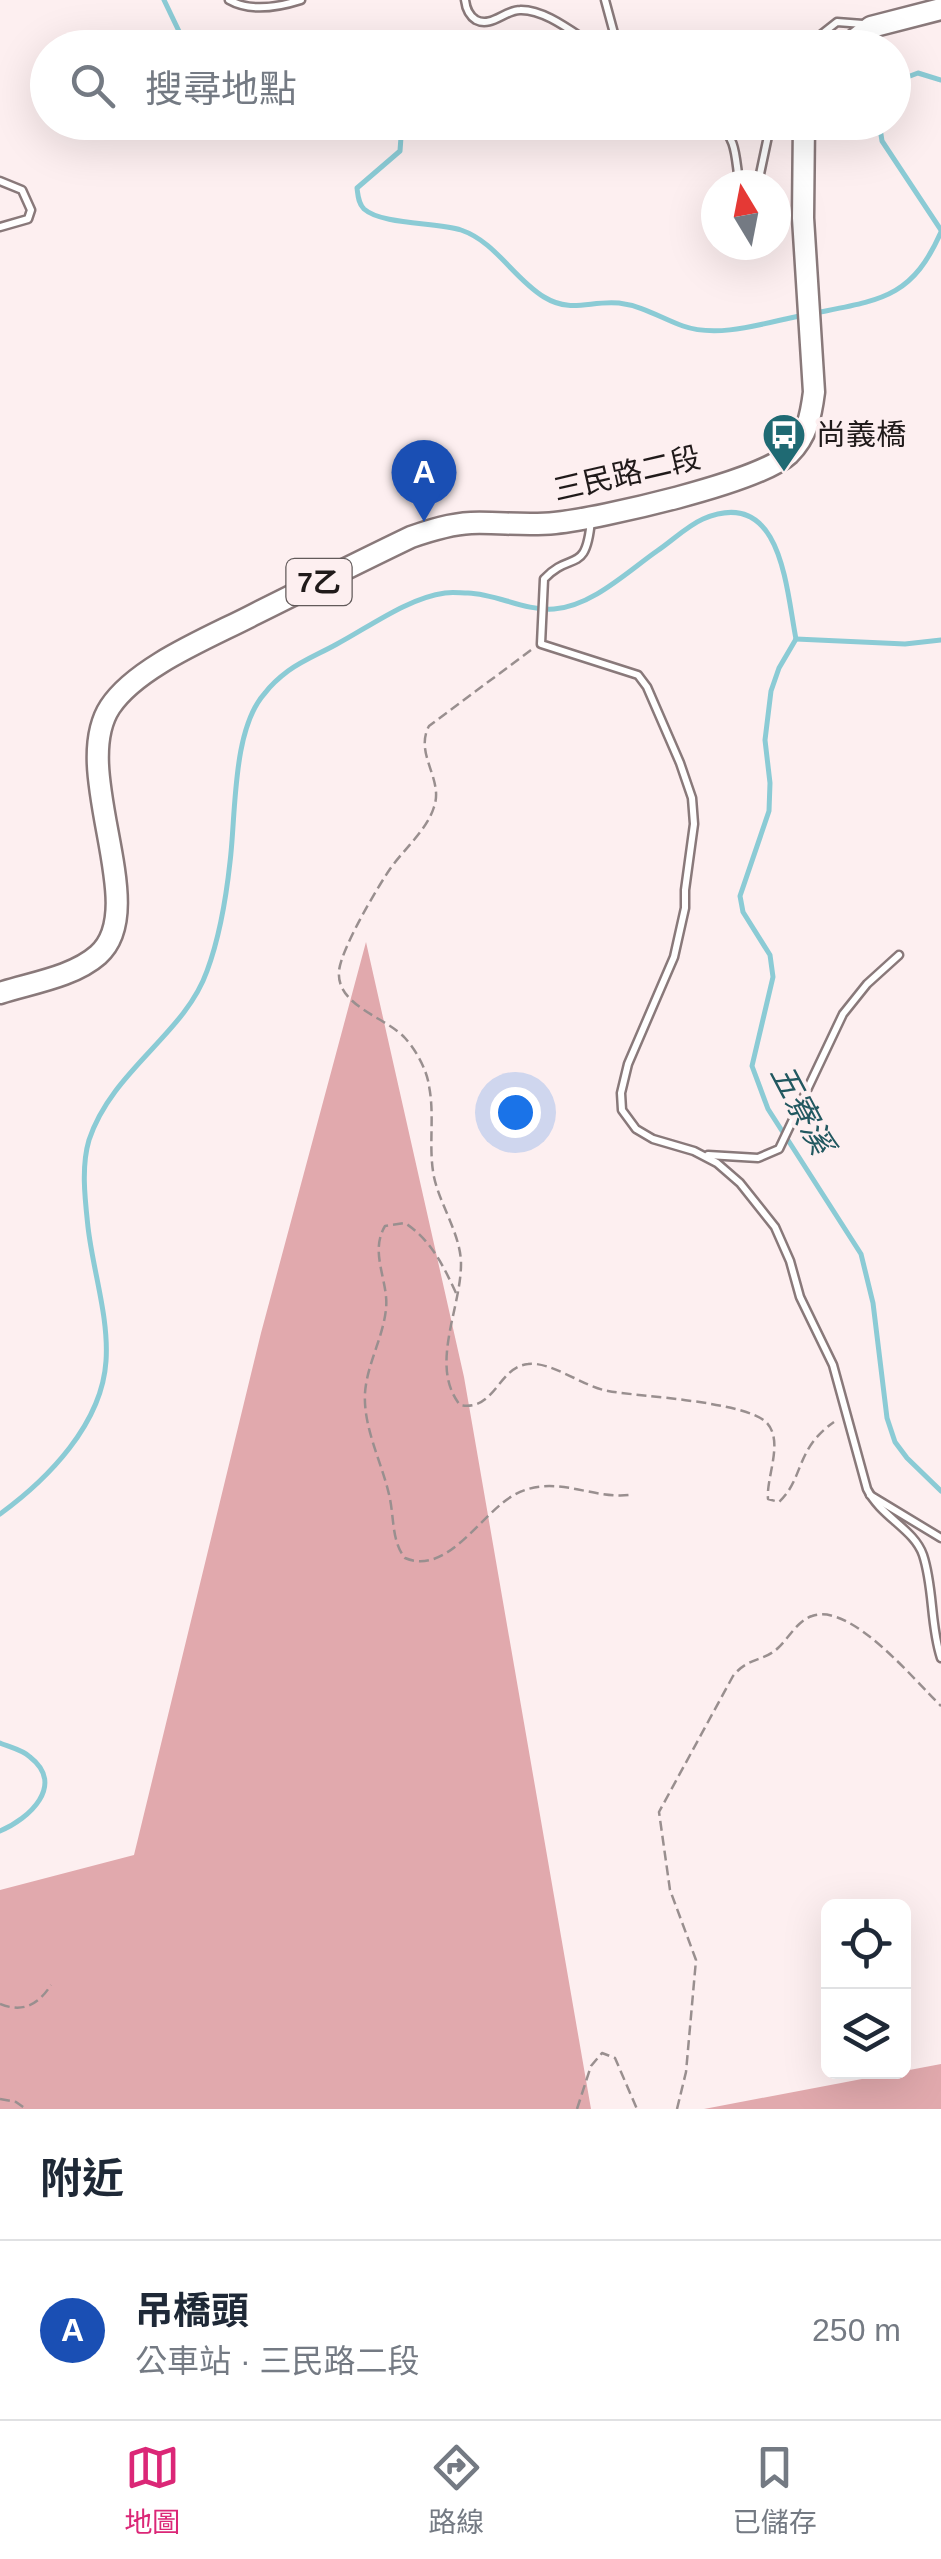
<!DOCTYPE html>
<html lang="zh-TW">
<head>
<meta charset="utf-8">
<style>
	body { margin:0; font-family:Helvetica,"Noto Sans TC",sans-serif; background:#f6f6f7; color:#1f2937 }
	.controls { position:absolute; right:30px; bottom:30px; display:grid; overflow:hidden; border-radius:15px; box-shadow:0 10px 40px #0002 }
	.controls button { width:90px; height:90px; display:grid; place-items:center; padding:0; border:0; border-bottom:2px solid #e0e1e3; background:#fff; color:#1f2937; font:50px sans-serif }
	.compass { position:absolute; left:701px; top:170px; width:90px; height:90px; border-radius:50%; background:#fff; box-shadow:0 10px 40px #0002; rotate:350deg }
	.you { position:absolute; left:515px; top:1112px; width:35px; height:35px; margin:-25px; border:8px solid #fff; border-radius:50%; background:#1a73e8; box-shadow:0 0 0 15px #1a73e833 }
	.badge { display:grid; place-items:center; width:65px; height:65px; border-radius:50%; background:#db2777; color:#fff; font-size:32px; font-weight:700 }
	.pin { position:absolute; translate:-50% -82px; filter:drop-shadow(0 2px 5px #0008) }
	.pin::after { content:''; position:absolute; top:52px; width:35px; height:30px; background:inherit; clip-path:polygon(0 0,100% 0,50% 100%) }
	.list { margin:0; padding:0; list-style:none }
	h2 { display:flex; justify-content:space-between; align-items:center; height:130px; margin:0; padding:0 40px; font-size:42px }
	h2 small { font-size:32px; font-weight:400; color:#747a83 }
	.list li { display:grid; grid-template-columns:65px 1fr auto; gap:30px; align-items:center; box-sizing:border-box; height:180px; padding:0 40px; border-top:2px solid #e0e1e3 }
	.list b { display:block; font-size:38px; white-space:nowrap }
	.list p { margin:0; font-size:32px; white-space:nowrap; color:#747a83 }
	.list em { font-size:32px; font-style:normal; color:#747a83 }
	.icon { flex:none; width:55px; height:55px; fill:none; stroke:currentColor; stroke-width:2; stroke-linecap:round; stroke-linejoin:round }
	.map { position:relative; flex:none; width:941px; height:2109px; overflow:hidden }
	.search { position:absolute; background:#fff; box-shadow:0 10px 40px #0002; left:30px; right:30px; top:30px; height:110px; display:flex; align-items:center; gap:25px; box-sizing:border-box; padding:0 35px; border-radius:55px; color:#747a83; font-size:38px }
	.sheet { height:310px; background:#fff }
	nav { display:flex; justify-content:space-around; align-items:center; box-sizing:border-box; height:140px; border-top:2px solid #e0e1e3; background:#fff; font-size:28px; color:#747a83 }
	nav a { display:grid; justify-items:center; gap:5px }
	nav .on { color:#db2777 }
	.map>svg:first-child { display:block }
	.forest { fill:#e1a9ad }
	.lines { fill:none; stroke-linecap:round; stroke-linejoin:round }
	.stream { stroke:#8bcbd5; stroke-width:5 }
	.service-casing { stroke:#89797a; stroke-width:11 }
	.primary-casing { stroke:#89797a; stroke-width:25 }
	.path { stroke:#998f8f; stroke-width:2.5; stroke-dasharray:10 5; stroke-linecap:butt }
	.service { stroke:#fff; stroke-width:6 }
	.primary { stroke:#fff; stroke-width:20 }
	.labels { text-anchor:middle; stroke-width:8; stroke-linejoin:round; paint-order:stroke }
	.shield { fill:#fdeff0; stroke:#625a5a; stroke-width:2.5 }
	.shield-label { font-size:28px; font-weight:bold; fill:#201a1a }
	.poi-label { font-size:30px; fill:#201a1a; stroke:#fdeff0; text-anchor:start }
	.street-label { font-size:30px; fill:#201a1a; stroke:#fdeff0 }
	.water-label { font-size:32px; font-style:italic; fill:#225860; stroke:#fdeff0 }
</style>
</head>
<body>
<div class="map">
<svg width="941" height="2109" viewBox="0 0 941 2109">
	<rect width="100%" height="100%" fill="#fdeff0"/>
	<g class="forest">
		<polygon points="366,942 464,1377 591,2109 0,2109 0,1890 134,1855 261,1333"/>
		<polygon points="941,2064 941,2109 704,2109"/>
	</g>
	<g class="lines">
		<g class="stream">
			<polyline points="164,0 187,48"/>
			<polyline points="894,82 918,73 941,80"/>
			<path d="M392 122 401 137 400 151 357 188C358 195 358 203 364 209 382 225 437 222 461 230 496 242 513 278 544 297 572 314 590 300 619 303 643 306 661 318 683 326 720 339 767 322 804 315"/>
			<polyline points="879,122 882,141 941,230"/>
			<path d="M815 313C881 300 912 298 941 232"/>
			<polyline points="796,639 779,668 771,691 765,740 770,783 769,811 740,896 743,912 770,955 773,977 752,1066 768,1109 861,1254 873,1303 887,1418 895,1442 907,1458 941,1491"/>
			<polyline points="796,639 905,644 941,640"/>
			<path d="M0 1514C48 1479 102 1424 106 1361 109 1317 93 1271 88 1227 85 1199 81 1167 89 1140 112 1070 185 1034 207 971 220 936 226 899 230 862 236 815 232 729 265 693 271 685 280 677 288 671 303 660 321 653 337 644 369 627 408 598 445 593 452 592 461 593 468 593 497 594 524 611 554 609 592 606 627 572 657 551 672 541 687 526 703 519 782 485 786 589 796 639"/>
			<path d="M0 1743C9 1747 23 1750 30 1757 66 1785 29 1819 0 1831"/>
		</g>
		<defs>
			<g id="service">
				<path d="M229 0C250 12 279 7 301 0"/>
				<path d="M465 0C466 8 468 15 476 20 491 28 505 10 520 10 546 9 576 35 598 48"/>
				<polyline points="605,0 618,48"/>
				<polyline points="804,48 837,22 863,24"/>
				<path d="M718 122C735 139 735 151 738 174L748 181 755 180 760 174 771 122"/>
				<polyline points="0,181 22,190 31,210 28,219 0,227"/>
				<path d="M591 520C586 576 571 550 544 579L541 644 638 675 647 687 680 763 692 798 694 824 685 890V908L674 957 628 1064 621 1093 622 1110 636 1129 653 1139 694 1151 717 1163 740 1183 775 1227 790 1261 800 1297 833 1365 867 1489C881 1517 914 1529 923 1555 934 1588 930 1625 941 1658"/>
				<polyline points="708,1155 758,1158 779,1149 843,1014 867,984 899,955"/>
				<polyline points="870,1495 941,1538"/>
			</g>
			<g id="primary">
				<polyline points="844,48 871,27 941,9"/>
				<path d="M0 993C31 983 73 977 98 955 152 908 68 771 110 707 137 666 211 637 255 614 307 588 359 562 411 537 431 530 450 524 471 523 499 522 527 526 555 523 601 518 758 483 789 454 807 436 811 416 814 392L803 218 804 122"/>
			</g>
		</defs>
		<use href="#service" class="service-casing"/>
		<use href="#primary" class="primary-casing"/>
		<g class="path">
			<path d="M531 650 429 726C414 754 444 779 434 807 427 830 404 849 390 869 377 888 341 949 339 971 336 1006 386 1017 405 1038 416 1050 427 1070 429 1086 435 1116 428 1147 434 1177 440 1205 461 1235 461 1264 461 1309 429 1366 460 1405 495 1412 498 1367 528 1364 551 1361 584 1387 608 1391 641 1397 746 1401 767 1423 784 1442 766 1477 768 1499L779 1502C804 1479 795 1449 834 1422"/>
			<path d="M456 1293C443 1265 431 1240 405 1223L385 1226C369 1253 389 1281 386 1309 383 1338 367 1364 365 1393 363 1429 383 1464 390 1499 394 1519 392 1542 405 1558 448 1576 481 1513 514 1495 554 1473 589 1499 629 1495"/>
			<path d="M0 2004C23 2013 38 2005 51 1985"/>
			<polyline points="0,2099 16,2102 26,2109"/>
			<polyline points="577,2109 591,2066 602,2053 615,2058 637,2109"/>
			<path d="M677 2109 686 2072 696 1960 670 1890 659 1812 733 1676C748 1657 763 1662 778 1648 789 1638 797 1621 812 1616 851 1602 915 1681 941 1706"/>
		</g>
		<use href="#service" class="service"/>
		<use href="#primary" class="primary"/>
	</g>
	<defs>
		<symbol id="bus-pin" viewBox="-11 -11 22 30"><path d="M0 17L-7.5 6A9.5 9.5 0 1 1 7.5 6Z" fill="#1f6a73" stroke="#fdeff0"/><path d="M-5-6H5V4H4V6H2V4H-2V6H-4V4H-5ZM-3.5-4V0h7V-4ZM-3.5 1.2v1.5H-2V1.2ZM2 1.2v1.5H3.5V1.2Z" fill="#fff"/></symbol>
	</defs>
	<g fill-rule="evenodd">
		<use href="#bus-pin" x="759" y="410" width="50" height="68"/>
	</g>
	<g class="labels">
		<rect class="shield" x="286.5" y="559" width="65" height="46" rx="8"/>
		<g class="shield-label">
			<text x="319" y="592">7乙</text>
		</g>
		<g class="poi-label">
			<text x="816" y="445">尚義橋</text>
		</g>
		<g class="street-label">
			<text transform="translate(627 474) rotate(-13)" y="10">三民路二段</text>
		</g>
		<g class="water-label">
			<text transform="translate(802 1109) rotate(62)" y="11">五寮溪</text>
		</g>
	</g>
</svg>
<div class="controls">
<button><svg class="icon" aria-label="locate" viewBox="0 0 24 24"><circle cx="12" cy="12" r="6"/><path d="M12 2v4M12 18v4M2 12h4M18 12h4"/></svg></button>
<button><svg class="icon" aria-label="layers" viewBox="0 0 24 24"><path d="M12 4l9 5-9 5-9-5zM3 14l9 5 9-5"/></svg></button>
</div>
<svg class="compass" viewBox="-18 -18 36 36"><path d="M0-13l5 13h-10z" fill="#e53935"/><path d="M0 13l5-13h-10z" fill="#747a83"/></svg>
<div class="you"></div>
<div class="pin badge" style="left:424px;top:522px;background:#1a4fb4">A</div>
<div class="search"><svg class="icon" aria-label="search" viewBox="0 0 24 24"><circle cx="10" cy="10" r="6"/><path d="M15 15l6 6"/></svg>搜尋地點</div>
</div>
<section class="sheet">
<h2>附近<small></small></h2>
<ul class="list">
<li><span class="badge" style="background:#1a4fb4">A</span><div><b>吊橋頭</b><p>公車站 · 三民路二段</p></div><em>250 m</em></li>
</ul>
</section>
<nav>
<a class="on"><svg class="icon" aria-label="map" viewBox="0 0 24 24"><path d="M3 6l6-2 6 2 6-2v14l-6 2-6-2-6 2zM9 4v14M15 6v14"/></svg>地圖</a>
<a><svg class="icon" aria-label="directions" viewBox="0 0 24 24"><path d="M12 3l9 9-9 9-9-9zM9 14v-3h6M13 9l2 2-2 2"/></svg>路線</a>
<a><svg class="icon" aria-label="saved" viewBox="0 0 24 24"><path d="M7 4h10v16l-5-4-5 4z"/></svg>已儲存</a>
</nav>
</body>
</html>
